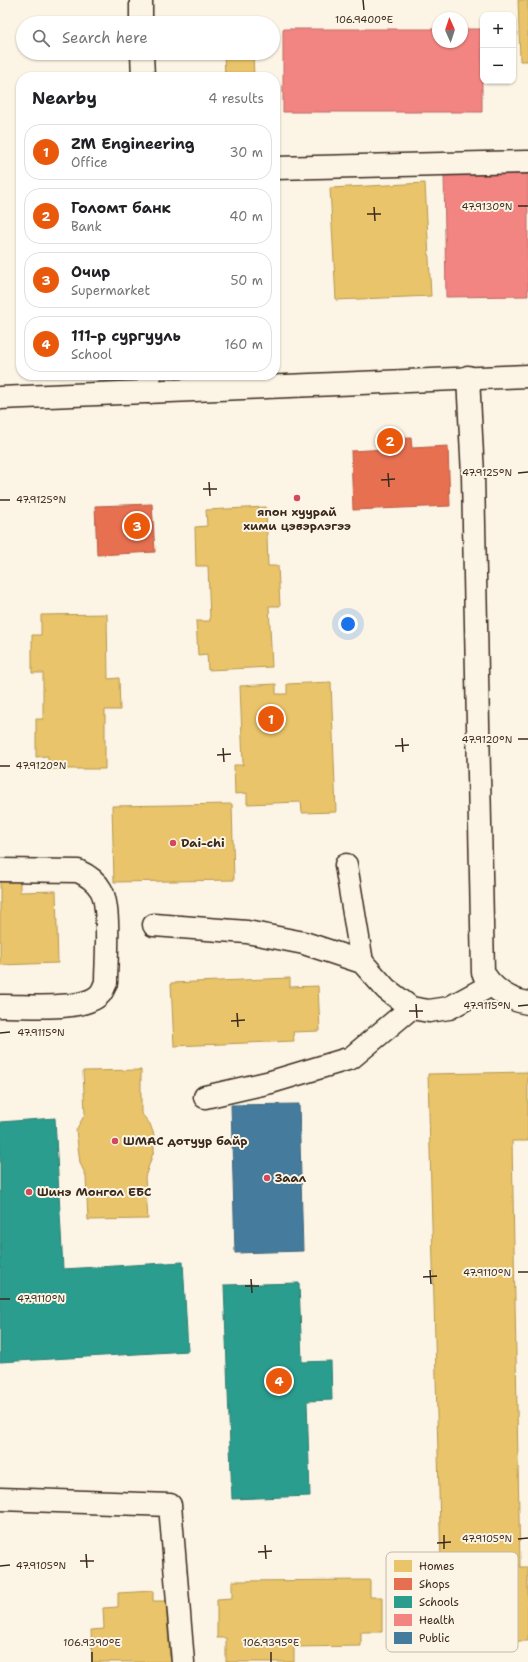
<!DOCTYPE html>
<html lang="en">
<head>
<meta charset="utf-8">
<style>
	body { margin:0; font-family:"Shantell Sans",sans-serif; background:#f2f2f2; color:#202124 }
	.controls { position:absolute; right:12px; top:12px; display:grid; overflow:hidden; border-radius:8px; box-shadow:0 1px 3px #0004 }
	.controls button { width:36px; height:36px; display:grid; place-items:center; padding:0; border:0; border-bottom:1px solid #e0e0e0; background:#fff; color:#202124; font:20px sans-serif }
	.compass { position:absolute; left:432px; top:12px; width:36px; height:36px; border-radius:50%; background:#fff; box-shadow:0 1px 3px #0004; rotate:357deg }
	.you { position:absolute; left:348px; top:624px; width:14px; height:14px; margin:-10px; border:3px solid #fff; border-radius:50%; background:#1a73e8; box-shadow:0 0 0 6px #1a73e833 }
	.badge { display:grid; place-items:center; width:26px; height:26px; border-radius:50%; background:#ea580c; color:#fff; font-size:13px; font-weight:700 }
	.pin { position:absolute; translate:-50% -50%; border:2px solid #fff; box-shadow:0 1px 4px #0006 }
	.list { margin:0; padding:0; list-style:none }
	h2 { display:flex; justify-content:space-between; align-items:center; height:52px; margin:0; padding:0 16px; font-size:17px }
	h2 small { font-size:13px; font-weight:400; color:#757577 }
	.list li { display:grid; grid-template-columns:26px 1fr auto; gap:12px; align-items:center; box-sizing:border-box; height:56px; margin:0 8px 8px; padding:0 8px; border:1px solid #e0e0e0; border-radius:16px }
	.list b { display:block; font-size:15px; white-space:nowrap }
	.list p { margin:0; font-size:13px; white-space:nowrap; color:#757577 }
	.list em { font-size:13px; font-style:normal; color:#757577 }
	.icon { flex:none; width:22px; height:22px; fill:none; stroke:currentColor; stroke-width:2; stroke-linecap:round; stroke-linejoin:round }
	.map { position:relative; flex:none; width:528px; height:1662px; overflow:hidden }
	.search { position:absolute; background:#fff; box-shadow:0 1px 3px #0004; left:16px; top:16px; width:264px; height:44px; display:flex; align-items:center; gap:10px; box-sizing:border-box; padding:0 14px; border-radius:22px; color:#757577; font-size:15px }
	.panel { position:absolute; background:#fff; box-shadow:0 1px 3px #0004; left:16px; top:72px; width:264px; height:308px; border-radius:16px }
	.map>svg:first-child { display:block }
	.homes { fill:#e9c46a; stroke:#b59653 }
	.shops { fill:#e76f51; stroke:#b35a42 }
	.schools { fill:#2a9d8f; stroke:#2f7a6d }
	.health { fill:#f28482; stroke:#bb6964 }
	.public { fill:#457b9d; stroke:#426377 }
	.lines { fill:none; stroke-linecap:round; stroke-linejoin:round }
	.minor-casing { stroke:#3b2a1e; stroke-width:25 }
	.major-casing { stroke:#3b2a1e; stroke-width:25 }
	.minor { stroke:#fcf5e5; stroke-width:22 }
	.major { stroke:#fcf5e5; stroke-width:22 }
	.ticks { fill:none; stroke:#3b2a1e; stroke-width:1.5 }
	.poi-dot { fill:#d1495b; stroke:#fcf5e5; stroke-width:1.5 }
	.labels { text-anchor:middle; stroke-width:4; stroke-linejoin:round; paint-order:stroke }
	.poi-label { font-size:12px; font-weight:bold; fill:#3b2a1e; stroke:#fcf5e5; text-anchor:start }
	.key { fill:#fcf5e5; stroke:#c2b8a9; stroke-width:1 }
	.key-label { font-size:11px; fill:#3b2a1e }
	.ticks-label { font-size:10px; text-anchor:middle; fill:#3b2a1e; stroke:#fcf5e5; stroke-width:4; stroke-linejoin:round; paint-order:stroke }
</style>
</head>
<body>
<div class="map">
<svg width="528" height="1662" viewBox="0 0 528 1662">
	<rect width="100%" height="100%" fill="#fcf5e5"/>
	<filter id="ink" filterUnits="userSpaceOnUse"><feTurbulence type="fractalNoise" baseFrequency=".025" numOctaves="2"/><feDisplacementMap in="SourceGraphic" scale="8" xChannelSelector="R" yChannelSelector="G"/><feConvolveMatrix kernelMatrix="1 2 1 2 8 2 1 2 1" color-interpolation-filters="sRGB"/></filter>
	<g filter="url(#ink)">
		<g class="homes">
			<polygon points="518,0 528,0 528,61 520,61"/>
			<polygon points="224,53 253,53 254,77 225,77"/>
			<polygon points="425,183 431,296 336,300 330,188"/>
			<polygon points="266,507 268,566 278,566 280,606 269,606 272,667 208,670 207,654 198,655 196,621 210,621 208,566 196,566 195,527 207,526 206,510"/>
			<polygon points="107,614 108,679 119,678 120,710 105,710 105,769 48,769 48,756 36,757 36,719 43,719 43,673 32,673 32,635 41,635 41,615"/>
			<polygon points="331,682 336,812 302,813 301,802 247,804 247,793 235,794 234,765 243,765 240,686 276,684 276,694 287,694 287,684"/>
			<polygon points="232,804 234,880 114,882 112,806"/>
			<polygon points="20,880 20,892 56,891 58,963 0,965 0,881"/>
			<polygon points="290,978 290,987 318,986 320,1031 293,1032 294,1041 174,1046 171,983"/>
			<polygon points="141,1070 141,1113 150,1124 154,1135 154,1150 145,1177 148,1219 88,1220 86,1176 80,1163 76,1130 85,1114 83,1071"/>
			<polygon points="528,1072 528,1141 512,1141 520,1567 528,1567 528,1641 443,1642 428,1074"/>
			<polygon points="370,1580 370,1597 382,1597 382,1632 361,1632 361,1646 294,1647 294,1662 226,1662 226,1638 217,1638 217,1599 232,1598 232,1581"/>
			<polygon points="153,1591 153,1601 166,1601 170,1662 92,1662 91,1630 104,1629 103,1608 118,1607 118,1593"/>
		</g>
		<g class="shops">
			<polygon points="411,438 412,448 448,446 450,506 353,510 351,451 387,449 387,439"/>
			<polygon points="152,504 155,552 97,555 95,506"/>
		</g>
		<g class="schools">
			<polygon points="55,1118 63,1269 183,1262 188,1351 0,1362 0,1122"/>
			<polygon points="299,1283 302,1362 331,1361 332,1400 307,1401 310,1496 232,1499 224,1285"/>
		</g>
		<g class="health">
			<polygon points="283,29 438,29 438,42 462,42 462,29 482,29 482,112 283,112"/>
			<polygon points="528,171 528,296 446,297 444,173"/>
		</g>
		<polygon class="public" points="299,1104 303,1251 235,1253 231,1105"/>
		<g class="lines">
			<defs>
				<g id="minor">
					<polyline points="141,0 141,23"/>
					<polyline points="142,53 143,77"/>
					<polyline points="275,168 528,162"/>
					<polyline points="149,375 149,392"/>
					<path d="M468 377 473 475 483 973C494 990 508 1000 528 1003"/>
					<polyline points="346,865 362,962"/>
					<path d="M0 870 78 871C87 875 96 881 101 890 111 907 106 961 106 983 104 986 103 991 100 994 84 1012 24 1005 0 1006"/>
					<polyline points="154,925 247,932 304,943 362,962 386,989 411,1008 429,1011 449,1008 491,985"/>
					<polyline points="205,1097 271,1082 351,1058 411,1008"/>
					<polyline points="0,1499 170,1505 183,1662"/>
				</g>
				<polyline id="major" points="0,398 528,376"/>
			</defs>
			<use href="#minor" class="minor-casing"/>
			<use href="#major" class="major-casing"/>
			<use href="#minor" class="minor"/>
			<use href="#major" class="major"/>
		</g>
	</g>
	<path class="ticks" d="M363 0 364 10M518 206H528M374 207 375 221M367 214H381M388 473 389 487M518 473 528 472M381 480 395 479M209 482 210 496M203 489H217M0 500H10M402 738 403 752M518 739H528M395 746 409 745M223 748 224 762M217 755 231 754M0 766H10M416 1004 417 1018M518 1006 528 1005M409 1011H423M237 1013 238 1027M231 1021 245 1020M0 1033 10 1032M430 1270 431 1284M518 1272H528M423 1277 437 1276M251 1279 252 1293M245 1286H259M0 1299H10M444 1535V1549M518 1539 528 1538M437 1543 451 1542M265 1545 266 1559M258 1552 272 1551M86 1554 87 1568M80 1561H94M0 1566 10 1565M92 1652V1662M271 1652V1662"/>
	<g class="poi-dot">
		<circle cx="297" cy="498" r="4"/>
		<circle cx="173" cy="843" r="4"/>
		<circle cx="115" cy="1141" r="4"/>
		<circle cx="267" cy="1178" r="4"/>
		<circle cx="29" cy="1192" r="4"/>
	</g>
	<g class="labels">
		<g class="poi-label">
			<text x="297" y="516" text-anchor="middle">япон хуурай<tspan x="297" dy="14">хими цэвэрлэгээ</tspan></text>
			<text x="181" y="847">Dai-chi</text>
			<text x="123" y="1145">ШМАС дотуур байр</text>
			<text x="275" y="1182">Заал</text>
			<text x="37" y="1196">Шинэ Монгол ЕБС</text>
		</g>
	</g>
	<rect x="386" y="1552" width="132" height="100" rx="6" class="key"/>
	<rect x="394" y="1560" width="18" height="12" fill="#e9c46a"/>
	<rect x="394" y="1578" width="18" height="12" fill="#e76f51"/>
	<rect x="394" y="1596" width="18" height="12" fill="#2a9d8f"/>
	<rect x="394" y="1614" width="18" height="12" fill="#f28482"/>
	<rect x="394" y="1632" width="18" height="12" fill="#457b9d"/>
	<g class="key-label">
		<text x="419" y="1570">Homes</text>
		<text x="419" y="1588">Shops</text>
		<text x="419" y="1606">Schools</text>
		<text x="419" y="1624">Health</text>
		<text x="419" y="1642">Public</text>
	</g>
	<g class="ticks-label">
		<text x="364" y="23">106.9400°E</text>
		<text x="487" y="210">47.9130°N</text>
		<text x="487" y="476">47.9125°N</text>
		<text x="41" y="503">47.9125°N</text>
		<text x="487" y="743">47.9120°N</text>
		<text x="41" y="769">47.9120°N</text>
		<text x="487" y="1009">47.9115°N</text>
		<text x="41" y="1036">47.9115°N</text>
		<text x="487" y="1276">47.9110°N</text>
		<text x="41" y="1302">47.9110°N</text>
		<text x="487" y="1542">47.9105°N</text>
		<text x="41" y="1569">47.9105°N</text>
		<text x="92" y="1646">106.9390°E</text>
		<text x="271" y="1646">106.9395°E</text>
	</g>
</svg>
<div class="controls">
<button>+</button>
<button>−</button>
</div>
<svg class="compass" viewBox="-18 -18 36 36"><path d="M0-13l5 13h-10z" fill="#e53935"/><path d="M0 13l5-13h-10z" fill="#757577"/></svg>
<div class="you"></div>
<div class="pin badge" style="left:271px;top:719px">1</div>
<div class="pin badge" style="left:390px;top:441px">2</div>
<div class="pin badge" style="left:137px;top:526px">3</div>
<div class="pin badge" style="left:279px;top:1381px">4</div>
<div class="search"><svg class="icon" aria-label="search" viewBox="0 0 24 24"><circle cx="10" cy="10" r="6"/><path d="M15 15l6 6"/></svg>Search here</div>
<section class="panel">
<h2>Nearby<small>4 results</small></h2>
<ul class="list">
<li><span class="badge">1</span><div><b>ZM Engineering</b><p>Office</p></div><em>30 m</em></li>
<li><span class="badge">2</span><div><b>Голомт банк</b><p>Bank</p></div><em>40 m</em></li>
<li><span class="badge">3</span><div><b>Очир</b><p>Supermarket</p></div><em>50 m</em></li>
<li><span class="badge">4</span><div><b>111-р сургууль</b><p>School</p></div><em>160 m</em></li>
</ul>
</section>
</div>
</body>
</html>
